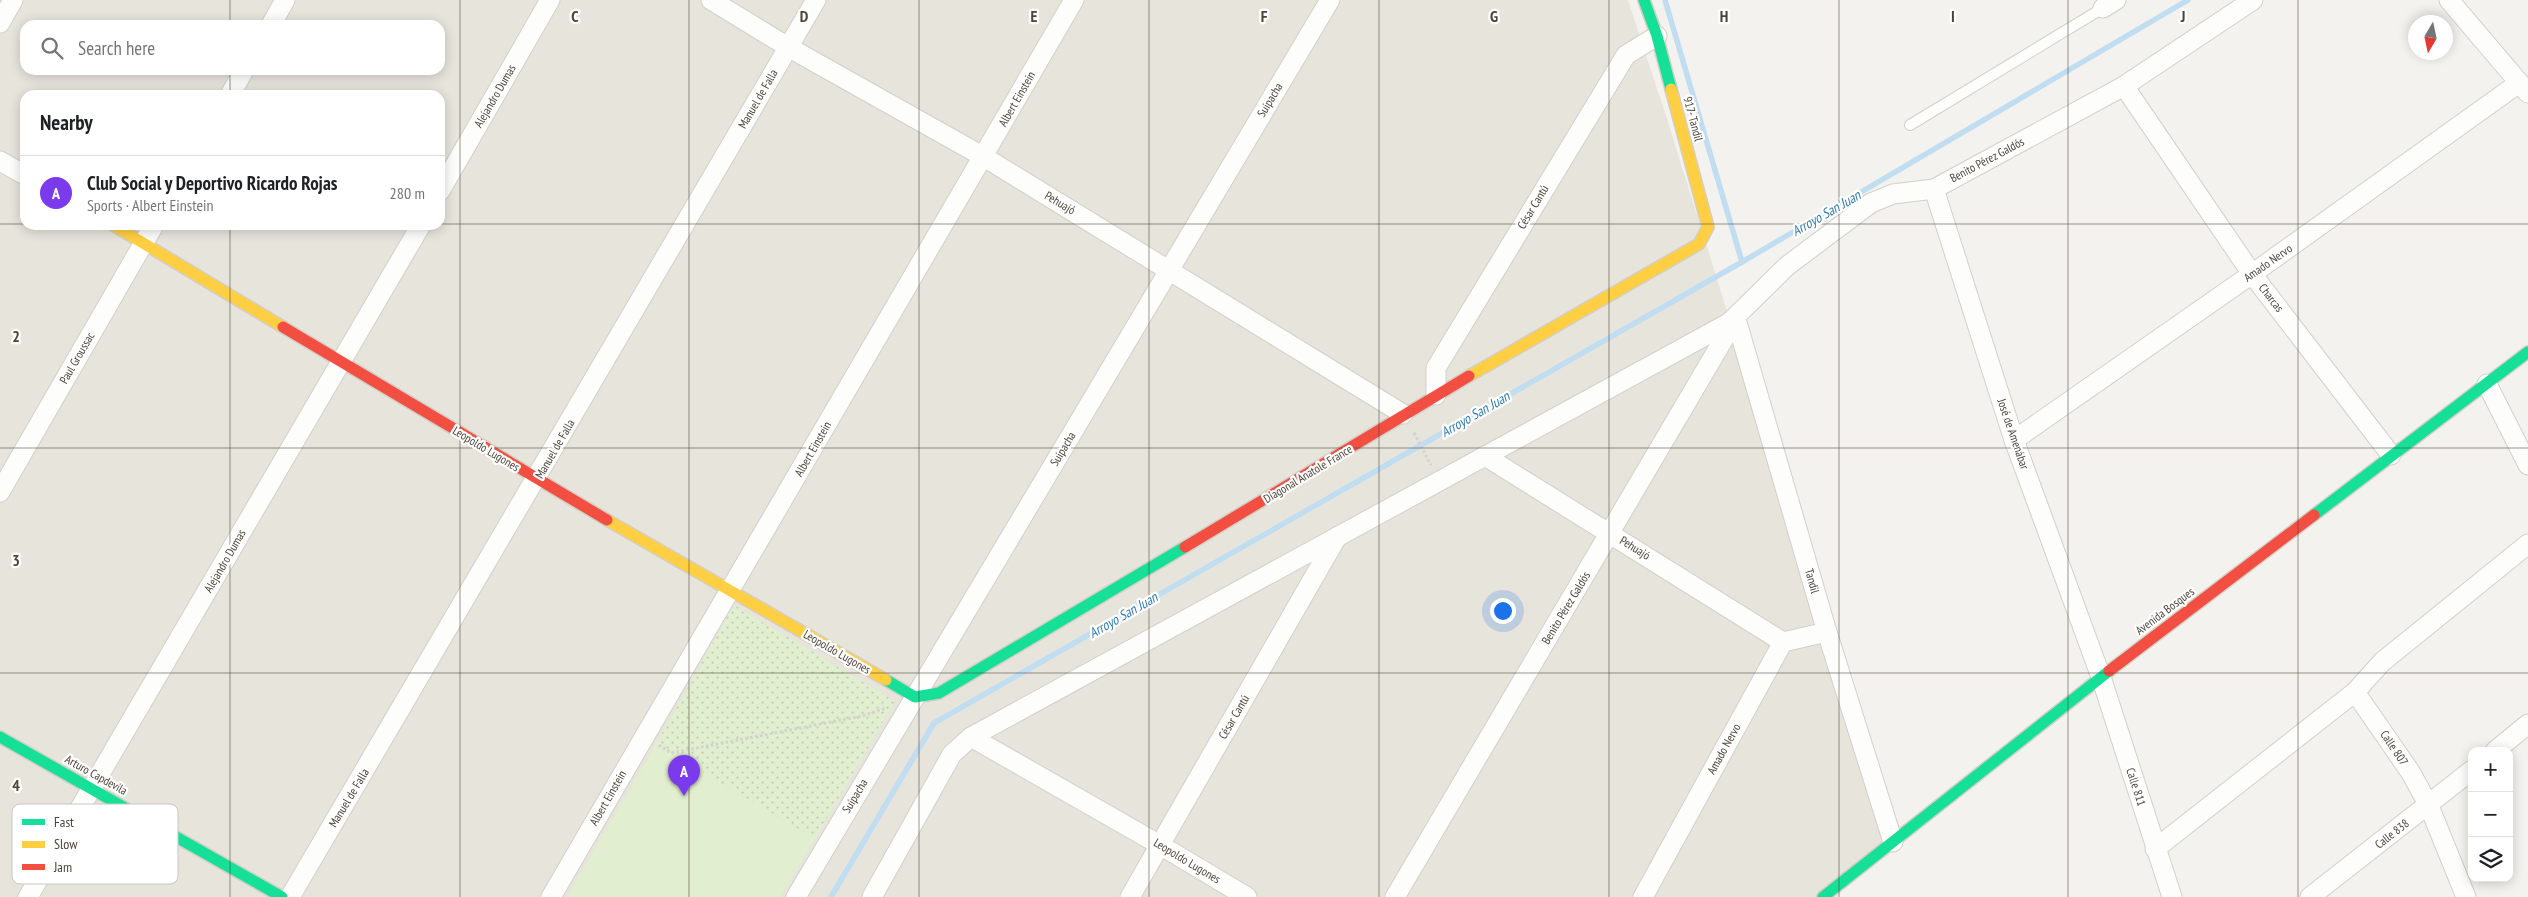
<!DOCTYPE html>
<html lang="en">
<head>
<meta charset="utf-8">
<style>
	body { margin:0; font-family:"PT Sans Narrow",sans-serif; background:#f2f2f2; color:#202124 }
	.controls { position:absolute; right:15px; bottom:15px; display:grid; overflow:hidden; border-radius:10px; box-shadow:0 2px 12px #0003 }
	.controls button { width:45px; height:45px; display:grid; place-items:center; padding:0; border:0; border-bottom:1px solid #e0e0e0; background:#fff; color:#202124; font:25px sans-serif }
	.compass { position:absolute; left:2408px; top:15px; width:45px; height:45px; border-radius:50%; background:#fff; box-shadow:0 2px 12px #0003; rotate:189deg }
	.you { position:absolute; left:1502px; top:610px; width:18px; height:18px; margin:-12px; border:4px solid #fff; border-radius:50%; background:#1a73e8; box-shadow:0 0 0 8px #1a73e833 }
	.badge { display:grid; place-items:center; width:32px; height:32px; border-radius:50%; background:#7c3aed; color:#fff; font-size:16px; font-weight:700 }
	.pin { position:absolute; translate:-50% -41px; filter:drop-shadow(0 1px 2px #0008) }
	.pin::after { content:''; position:absolute; top:26px; width:18px; height:15px; background:inherit; clip-path:polygon(0 0,100% 0,50% 100%) }
	.list { margin:0; padding:0; list-style:none }
	h2 { display:flex; justify-content:space-between; align-items:center; height:65px; margin:0; padding:0 20px; font-size:21px }
	h2 small { font-size:16px; font-weight:400; color:#757577 }
	.list li { display:grid; grid-template-columns:32px 1fr auto; gap:15px; align-items:center; box-sizing:border-box; height:75px; padding:0 20px; border-top:1px solid #e0e0e0 }
	.list b { display:block; font-size:19px; white-space:nowrap }
	.list p { margin:0; font-size:16px; white-space:nowrap; color:#757577 }
	.list em { font-size:16px; font-style:normal; color:#757577 }
	.icon { flex:none; width:28px; height:28px; fill:none; stroke:currentColor; stroke-width:2; stroke-linecap:round; stroke-linejoin:round }
	.map { position:relative; flex:none; width:2528px; height:897px; overflow:hidden }
	.search { position:absolute; background:#fff; box-shadow:0 2px 12px #0003; left:20px; top:20px; width:425px; height:55px; display:flex; align-items:center; gap:12px; box-sizing:border-box; padding:0 18px; border-radius:15px; color:#757577; font-size:19px }
	.panel { position:absolute; background:#fff; box-shadow:0 2px 12px #0003; left:20px; top:90px; width:425px; height:140px; border-radius:15px }
	.map>svg:first-child { display:block }
	.residential { fill:#e7e4dc; fill-rule:evenodd }
	.green { fill:#e1eecf }
	.park { fill:url(#park-dots) }
	.lines { fill:none; stroke-linecap:round; stroke-linejoin:round }
	.stream { stroke:#c0ddf1; stroke-width:5.5 }
	.lane-casing { stroke:#d2d0cb; stroke-width:12 }
	.street-casing { stroke:#d2d0cb; stroke-width:21 }
	.fast-casing { stroke:#d3cfc5; stroke-width:14 }
	.slow-casing { stroke:#d3cfc5; stroke-width:14 }
	.jam-casing { stroke:#d3cfc5; stroke-width:14 }
	.path { stroke:#d3d2cc; stroke-width:3; stroke-dasharray:2.5 2.5; stroke-linecap:butt }
	.lane { stroke:#fdfdfc; stroke-width:10 }
	.street { stroke:#fdfdfc; stroke-width:19 }
	.fast { stroke:#16e098; stroke-width:11 }
	.slow { stroke:#ffcf43; stroke-width:11 }
	.jam { stroke:#f24e42; stroke-width:11 }
	.grid { fill:none; stroke:#4b4439; stroke-width:1; stroke-opacity:0.55 }
	.labels { text-anchor:middle; stroke-width:4.5; stroke-linejoin:round; paint-order:stroke }
	.street-label { font-size:12px; fill:#4b4439; stroke:#fff }
	.water-label { font-size:14px; font-style:italic; fill:#2e7ab2; stroke:#fff }
	.key { fill:#fff; stroke:#c9c7c4; stroke-width:1 }
	.key-label { font-size:14px; fill:#4b4439 }
	.grid-label { font-size:16px; text-anchor:middle; font-weight:bold; fill:#4b4439; stroke:#fff; stroke-width:4.5; stroke-linejoin:round; paint-order:stroke }
</style>
</head>
<body>
<div class="map">
<svg width="2528" height="897" viewBox="0 0 2528 897">
	<defs>
		<pattern id="park-dots" width="8" height="8" patternUnits="userSpaceOnUse" patternTransform="scale(1.25)"><rect width="8" height="8" fill="#e1eecf"/><path d="M2 2h.1M6 6h.1" fill="none" stroke="#c3cdb2" stroke-width="1.8" stroke-linecap="round"/></pattern>
	</defs>
	<rect width="100%" height="100%" fill="#f4f2ee"/>
	<path class="residential" d="M0 0H1628L1667 119 1893 842 1824 897H0ZM25 25H440V70H25ZM25 95H440V225H25Z"/>
	<polygon class="green" points="656,744 815,839 780,897 567,897"/>
	<polygon class="park" points="734,605 895,701 815,839 656,744"/>
	<g class="lines">
		<g class="stream">
			<polyline points="1665,0 1742,262"/>
			<polyline points="831,897 934,723 1742,262 2188,0"/>
		</g>
		<defs>
			<polyline id="lane" points="1910,125 2103,8"/>
			<g id="street">
				<polyline points="711,0 788,47 984,157 1403,414"/>
				<polyline points="2449,0 2528,93"/>
				<polyline points="2103,8 2116,0"/>
				<polyline points="0,23 13,0"/>
				<polyline points="271,25 285,0"/>
				<polyline points="2124,86 2252,274 2391,455"/>
				<polyline points="230,95 244,70"/>
				<polyline points="0,161 25,175"/>
				<polyline points="1934,189 2014,440 2101,677 2172,897"/>
				<polyline points="440,191 550,0"/>
				<polyline points="1736,319 1827,632 1893,842"/>
				<polyline points="1729,323 1787,266 1871,203 1893,194 1934,189 2124,86 2253,0"/>
				<polyline points="2487,384 2528,465"/>
				<polyline points="1436,395 1436,368 1626,55 1657,36"/>
				<polyline points="2014,440 2252,274 2519,83"/>
				<polyline points="1485,456 1783,642"/>
				<polyline points="0,492 154,225"/>
				<polyline points="2355,692 2411,773 2429,806 2466,897"/>
				<polyline points="971,737 1160,845 1247,897"/>
				<polyline points="2495,751 2528,724"/>
				<polyline points="2155,849 2355,692 2382,662 2528,544"/>
				<polyline points="28,897 421,225"/>
				<polyline points="290,897 816,0"/>
				<polyline points="551,897 1074,0"/>
				<polyline points="796,897 1330,0"/>
				<polyline points="872,897 952,754 971,737 1736,319"/>
				<polyline points="1130,897 1337,537"/>
				<polyline points="1395,897 1735,320"/>
				<polyline points="1643,897 1783,642 1827,632"/>
				<polyline points="2310,897 2472,770"/>
			</g>
			<g id="fast">
				<polyline points="1644,0 1657,36 1671,89"/>
				<polyline points="2314,515 2528,352"/>
				<polyline points="886,680 915,697 939,693 1185,547"/>
				<polyline points="0,737 282,897"/>
				<polyline points="1823,897 2109,671"/>
			</g>
			<g id="slow">
				<polyline points="113,225 283,327"/>
				<polyline points="1469,376 1699,244 1708,227 1671,89"/>
				<polyline points="607,520 886,680"/>
			</g>
			<g id="jam">
				<polyline points="283,327 607,520"/>
				<polyline points="1185,547 1469,376"/>
				<polyline points="2109,671 2314,515"/>
			</g>
		</defs>
		<use href="#lane" class="lane-casing"/>
		<use href="#street" class="street-casing"/>
		<use href="#fast" class="fast-casing"/>
		<use href="#slow" class="slow-casing"/>
		<use href="#jam" class="jam-casing"/>
		<g class="path">
			<polyline points="1414,433 1431,465"/>
			<polyline points="659,745 671,753 862,716 886,708"/>
		</g>
		<use href="#lane" class="lane"/>
		<use href="#street" class="street"/>
		<use href="#fast" class="fast"/>
		<use href="#slow" class="slow"/>
		<use href="#jam" class="jam"/>
	</g>
	<path class="grid" d="M230 0V25M460 0V897M689 0V897M919 0V897M1149 0V897M1379 0V897M1609 0V897M1839 0V897M2068 0V897M2298 0V897M230 70V95M0 224H25M440 224H2528M230 225V897M0 448H2528M0 673H2528"/>
	<g class="labels">
		<g class="street-label">
			<text transform="translate(495 96) rotate(-60)" y="4">Alejandro Dumas</text>
			<text transform="translate(758 99) rotate(-60)" y="4">Manuel de Falla</text>
			<text transform="translate(1017 99) rotate(-60)" y="4">Albert Einstein</text>
			<text transform="translate(1270 100) rotate(-59)" y="4">Suipacha</text>
			<text transform="translate(1693 119) rotate(75)" y="4">917- Tandil</text>
			<text transform="translate(1987 160) rotate(-28)" y="4">Benito Pérez Galdós</text>
			<text transform="translate(1060 203) rotate(31)" y="4">Pehuajó</text>
			<text transform="translate(1533 207) rotate(-59)" y="4">César Cantú</text>
			<text transform="translate(2268 263) rotate(-35)" y="4">Amado Nervo</text>
			<text transform="translate(2271 298) rotate(52)" y="4">Charcas</text>
			<text transform="translate(77 358) rotate(-60)" y="4">Paul Groussac</text>
			<text transform="translate(2013 434) rotate(71)" y="4">José de Amenábar</text>
			<text transform="translate(486 449) rotate(31)" y="4">Leopoldo Lugones</text>
			<text transform="translate(555 449) rotate(-60)" y="4">Manuel de Falla</text>
			<text transform="translate(813 449) rotate(-60)" y="4">Albert Einstein</text>
			<text transform="translate(1063 449) rotate(-59)" y="4">Suipacha</text>
			<text transform="translate(1308 474) rotate(-31)" y="4">Diagonal Anatole France</text>
			<text transform="translate(1635 548) rotate(32)" y="4">Pehuajó</text>
			<text transform="translate(225 561) rotate(-60)" y="4">Alejandro Dumas</text>
			<text transform="translate(1812 581) rotate(74)" y="4">Tandil</text>
			<text transform="translate(1566 608) rotate(-59)" y="4">Benito Pérez Galdós</text>
			<text transform="translate(2165 611) rotate(-37)" y="4">Avenida Bosques</text>
			<text transform="translate(837 652) rotate(30)" y="4">Leopoldo Lugones</text>
			<text transform="translate(1234 717) rotate(-60)" y="4">César Cantú</text>
			<text transform="translate(2394 748) rotate(56)" y="4">Calle 807</text>
			<text transform="translate(1724 749) rotate(-61)" y="4">Amado Nervo</text>
			<text transform="translate(96 775) rotate(29)" y="4">Arturo Capdevila</text>
			<text transform="translate(2136 787) rotate(72)" y="4">Calle 811</text>
			<text transform="translate(855 796) rotate(-59)" y="4">Suipacha</text>
			<text transform="translate(349 798) rotate(-59)" y="4">Manuel de Falla</text>
			<text transform="translate(608 798) rotate(-60)" y="4">Albert Einstein</text>
			<text transform="translate(2392 834) rotate(-38)" y="4">Calle 838</text>
			<text transform="translate(1187 861) rotate(31)" y="4">Leopoldo Lugones</text>
		</g>
		<g class="water-label">
			<text transform="translate(1826 213) rotate(-30)" y="5">Arroyo San Juan</text>
			<text transform="translate(1475 414) rotate(-30)" y="5">Arroyo San Juan</text>
			<text transform="translate(1123 615) rotate(-30)" y="5">Arroyo San Juan</text>
		</g>
	</g>
	<rect x="12" y="804" width="166" height="80" rx="8" class="key"/>
	<rect x="22" y="819" width="23" height="6" fill="#16e098"/>
	<rect x="22" y="841" width="23" height="7" fill="#ffcf43"/>
	<rect x="22" y="864" width="23" height="6" fill="#f24e42"/>
	<g class="key-label">
		<text x="54" y="827">Fast</text>
		<text x="54" y="849">Slow</text>
		<text x="54" y="872">Jam</text>
	</g>
	<g class="grid-label">
		<text x="575" y="22">C</text>
		<text x="804" y="22">D</text>
		<text x="1034" y="22">E</text>
		<text x="1264" y="22">F</text>
		<text x="1494" y="22">G</text>
		<text x="1724" y="22">H</text>
		<text x="1953" y="22">I</text>
		<text x="2183" y="22">J</text>
		<text x="16" y="342">2</text>
		<text x="16" y="566">3</text>
		<text x="16" y="791">4</text>
	</g>
</svg>
<div class="controls">
<button>+</button>
<button>−</button>
<button><svg class="icon" aria-label="layers" viewBox="0 0 24 24"><path d="M12 4l9 5-9 5-9-5zM3 14l9 5 9-5"/></svg></button>
</div>
<svg class="compass" viewBox="-18 -18 36 36"><path d="M0-13l5 13h-10z" fill="#e53935"/><path d="M0 13l5-13h-10z" fill="#757577"/></svg>
<div class="you"></div>
<div class="pin badge" style="left:684px;top:796px">A</div>
<div class="search"><svg class="icon" aria-label="search" viewBox="0 0 24 24"><circle cx="10" cy="10" r="6"/><path d="M15 15l6 6"/></svg>Search here</div>
<section class="panel">
<h2>Nearby<small></small></h2>
<ul class="list">
<li><span class="badge">A</span><div><b>Club Social y Deportivo Ricardo Rojas</b><p>Sports · Albert Einstein</p></div><em>280 m</em></li>
</ul>
</section>
</div>
</body>
</html>
